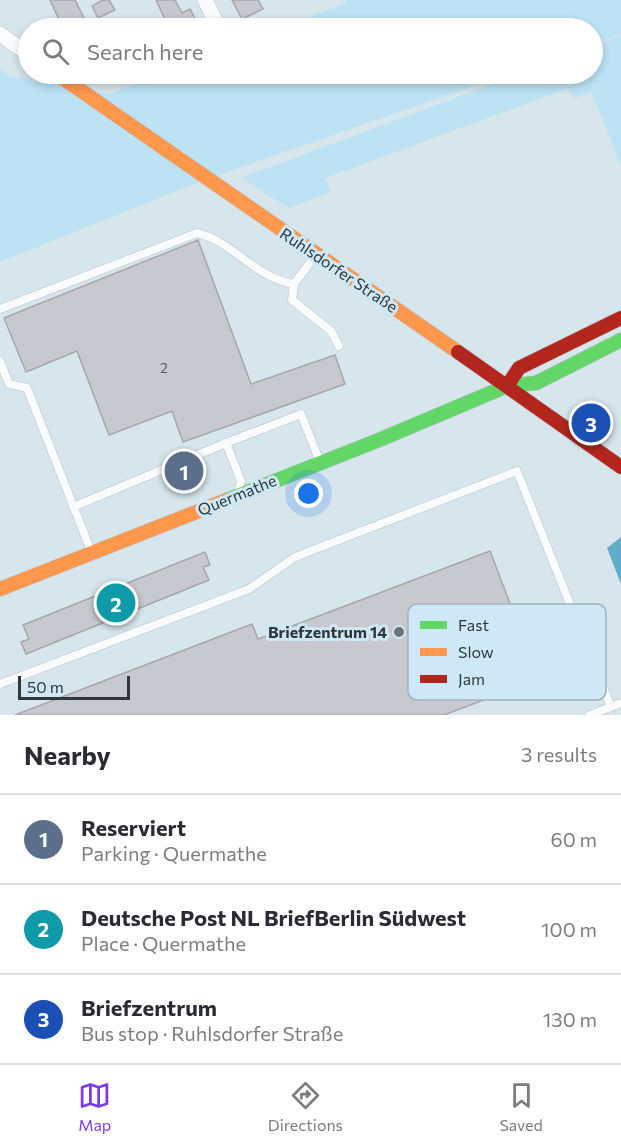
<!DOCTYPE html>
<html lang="en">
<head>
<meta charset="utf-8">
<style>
	body { margin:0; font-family:Commissioner,sans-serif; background:#f7f7f7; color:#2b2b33 }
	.scale { position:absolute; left:18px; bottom:15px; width:112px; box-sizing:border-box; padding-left:6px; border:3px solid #2d373c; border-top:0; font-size:16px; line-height:21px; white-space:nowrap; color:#2d373c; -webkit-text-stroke:4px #cee8f5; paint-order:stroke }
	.you { position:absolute; left:309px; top:494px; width:21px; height:21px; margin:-15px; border:4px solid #fff; border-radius:50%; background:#1a73e8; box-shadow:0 0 0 9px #1a73e833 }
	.badge { display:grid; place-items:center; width:39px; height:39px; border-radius:50%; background:#7c3aed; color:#fff; font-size:20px; font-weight:700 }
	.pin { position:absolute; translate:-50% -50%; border:3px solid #fff; box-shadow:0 2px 6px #0006 }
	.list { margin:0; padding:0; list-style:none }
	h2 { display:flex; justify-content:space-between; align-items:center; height:78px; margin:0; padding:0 24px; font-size:26px }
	h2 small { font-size:20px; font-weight:400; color:#7c7c81 }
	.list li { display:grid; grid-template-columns:39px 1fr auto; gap:18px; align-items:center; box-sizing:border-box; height:90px; padding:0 24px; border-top:2px solid #e1e1e2 }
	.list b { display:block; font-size:22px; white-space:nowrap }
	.list p { margin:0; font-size:20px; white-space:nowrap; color:#7c7c81 }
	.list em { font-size:20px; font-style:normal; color:#7c7c81 }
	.icon { flex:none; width:33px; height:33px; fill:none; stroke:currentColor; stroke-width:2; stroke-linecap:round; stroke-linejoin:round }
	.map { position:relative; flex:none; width:621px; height:715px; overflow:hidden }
	.search { position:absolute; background:#fff; box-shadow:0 3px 9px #0003; left:18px; right:18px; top:18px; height:66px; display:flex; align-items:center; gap:15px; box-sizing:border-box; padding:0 21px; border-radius:33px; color:#7c7c81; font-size:22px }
	.sheet { height:348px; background:#fff }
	nav { display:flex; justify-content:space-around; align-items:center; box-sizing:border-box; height:84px; border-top:2px solid #e1e1e2; background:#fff; font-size:16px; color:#7c7c81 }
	nav a { display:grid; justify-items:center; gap:3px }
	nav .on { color:#7c3aed }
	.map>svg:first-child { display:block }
	.green { fill:#bce2f4 }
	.water { fill:#61acc9 }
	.building { fill:#c8c9ce; stroke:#a6a7ac; stroke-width:1.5 }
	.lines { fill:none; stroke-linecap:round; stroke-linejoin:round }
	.lane-casing { stroke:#b5c0c6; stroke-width:9 }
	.street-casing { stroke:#b5c0c6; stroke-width:16 }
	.fast-casing { stroke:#b5c0c6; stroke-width:15 }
	.slow-casing { stroke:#b5c0c6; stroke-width:15 }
	.jam-casing { stroke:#b5c0c6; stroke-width:15 }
	.lane { stroke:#f9fbfc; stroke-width:8 }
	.street { stroke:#f9fbfc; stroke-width:15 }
	.fast { stroke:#63d668; stroke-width:14 }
	.slow { stroke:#ff974d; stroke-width:14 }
	.jam { stroke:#b3261e; stroke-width:14 }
	.poi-dot { fill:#68747a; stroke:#cee8f5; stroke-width:2 }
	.labels { text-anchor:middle; stroke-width:6; stroke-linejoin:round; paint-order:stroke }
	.number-label { font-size:14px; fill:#545c60 }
	.street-label { font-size:16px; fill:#2d373c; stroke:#cee8f5 }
	.poi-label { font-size:16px; font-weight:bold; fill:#2d373c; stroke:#cee8f5; text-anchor:end }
	.key { fill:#cee8f5; stroke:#9eb3be; stroke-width:1.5 }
	.key-label { font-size:16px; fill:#2d373c }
</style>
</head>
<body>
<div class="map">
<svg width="621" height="715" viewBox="0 0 621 715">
	<rect width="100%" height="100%" fill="#d7e5ec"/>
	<g class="green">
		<polygon points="346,0 621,0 621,34 593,44 592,28 280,28 346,3"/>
		<polygon points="621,35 621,166 592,92 573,99 569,88 325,178 331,192 289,208 241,178 520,74 592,74 593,46"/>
		<polygon points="0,69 10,77 109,94 163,74 508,74 207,179 0,262"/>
	</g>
	<polygon class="water" points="621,537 621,584 607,548"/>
	<g class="building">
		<polygon points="50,0 75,0 85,20 68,28 63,28"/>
		<polygon points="103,0 109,0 115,10 98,18 92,6"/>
		<polygon points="156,0 175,0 182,13 190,9 200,28 169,28"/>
		<polygon points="232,0 258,0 263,9 242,19"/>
		<polygon points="198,240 251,384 335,355 345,384 183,442 172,411 109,435 77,351 26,372 4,318"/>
		<polygon points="490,551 539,679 444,715 15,715 252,624 258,639"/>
		<polygon points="205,552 210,565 203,567 209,580 26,654 21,642 29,639 23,625"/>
	</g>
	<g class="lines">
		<defs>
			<g id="lane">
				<polyline points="294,284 292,300 331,331 339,346"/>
				<path d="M0 309 197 233C233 241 256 279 294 284L315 256"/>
				<polyline points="0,361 9,384 27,388 91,551"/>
				<polyline points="226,443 301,414 320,462"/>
				<polyline points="73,507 226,443 241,481 238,494"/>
				<polyline points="0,684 249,589 295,557 517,471 611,707"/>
				<polyline points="590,715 621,703"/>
			</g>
			<g id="street">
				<polyline points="205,0 215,20"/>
				<polyline points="0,34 28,54"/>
			</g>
			<polyline id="fast" points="227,500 379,440 507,386 536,383 621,340"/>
			<g id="slow">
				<polyline points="57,74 458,352"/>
				<polyline points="0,589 227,500"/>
			</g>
			<g id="jam">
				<polyline points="458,352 621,467"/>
				<polyline points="507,386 519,368 621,318"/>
			</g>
		</defs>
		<use href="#lane" class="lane-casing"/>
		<use href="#street" class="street-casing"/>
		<use href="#fast" class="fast-casing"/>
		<use href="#slow" class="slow-casing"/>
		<use href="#jam" class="jam-casing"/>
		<use href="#lane" class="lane"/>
		<use href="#street" class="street"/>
		<use href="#fast" class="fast"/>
		<use href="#slow" class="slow"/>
		<use href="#jam" class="jam"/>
	</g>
	<circle class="poi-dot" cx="399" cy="632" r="6"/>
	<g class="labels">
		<g class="number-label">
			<text x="164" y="373">2</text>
		</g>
		<g class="street-label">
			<text transform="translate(339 270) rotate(34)" y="6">Ruhlsdorfer Straße</text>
			<text transform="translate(237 495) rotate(-22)" y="6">Quermathe</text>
		</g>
		<g class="poi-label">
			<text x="387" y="638">Briefzentrum 14</text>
		</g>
	</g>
	<rect x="408" y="604" width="198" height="96" rx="9" class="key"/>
	<rect x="420" y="621" width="27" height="8" fill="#63d668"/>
	<rect x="420" y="648" width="27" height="8" fill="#ff974d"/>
	<rect x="420" y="675" width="27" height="8" fill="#b3261e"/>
	<g class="key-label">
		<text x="458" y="631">Fast</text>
		<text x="458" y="658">Slow</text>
		<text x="458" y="685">Jam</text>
	</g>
</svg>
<div class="scale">50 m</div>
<div class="you"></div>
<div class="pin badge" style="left:184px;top:471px;background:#5c6f8a">1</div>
<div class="pin badge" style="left:116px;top:603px;background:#0f9aa8">2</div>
<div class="pin badge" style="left:591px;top:423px;background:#1a4fb4">3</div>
<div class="search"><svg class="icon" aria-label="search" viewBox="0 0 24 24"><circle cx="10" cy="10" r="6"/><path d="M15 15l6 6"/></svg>Search here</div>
</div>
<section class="sheet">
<h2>Nearby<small>3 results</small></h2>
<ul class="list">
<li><span class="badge" style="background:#5c6f8a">1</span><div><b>Reserviert</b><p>Parking · Quermathe</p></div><em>60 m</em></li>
<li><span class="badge" style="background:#0f9aa8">2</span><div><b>Deutsche Post NL BriefBerlin Südwest</b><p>Place · Quermathe</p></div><em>100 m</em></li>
<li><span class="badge" style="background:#1a4fb4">3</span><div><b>Briefzentrum</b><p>Bus stop · Ruhlsdorfer Straße</p></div><em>130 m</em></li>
</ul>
</section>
<nav>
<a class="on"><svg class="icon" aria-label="map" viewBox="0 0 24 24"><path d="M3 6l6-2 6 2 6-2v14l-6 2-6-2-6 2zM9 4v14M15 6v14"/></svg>Map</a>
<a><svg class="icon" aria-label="directions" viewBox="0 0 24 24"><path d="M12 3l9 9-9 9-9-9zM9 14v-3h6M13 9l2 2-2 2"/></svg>Directions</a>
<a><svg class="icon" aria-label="saved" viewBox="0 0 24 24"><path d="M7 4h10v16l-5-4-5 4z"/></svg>Saved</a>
</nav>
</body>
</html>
